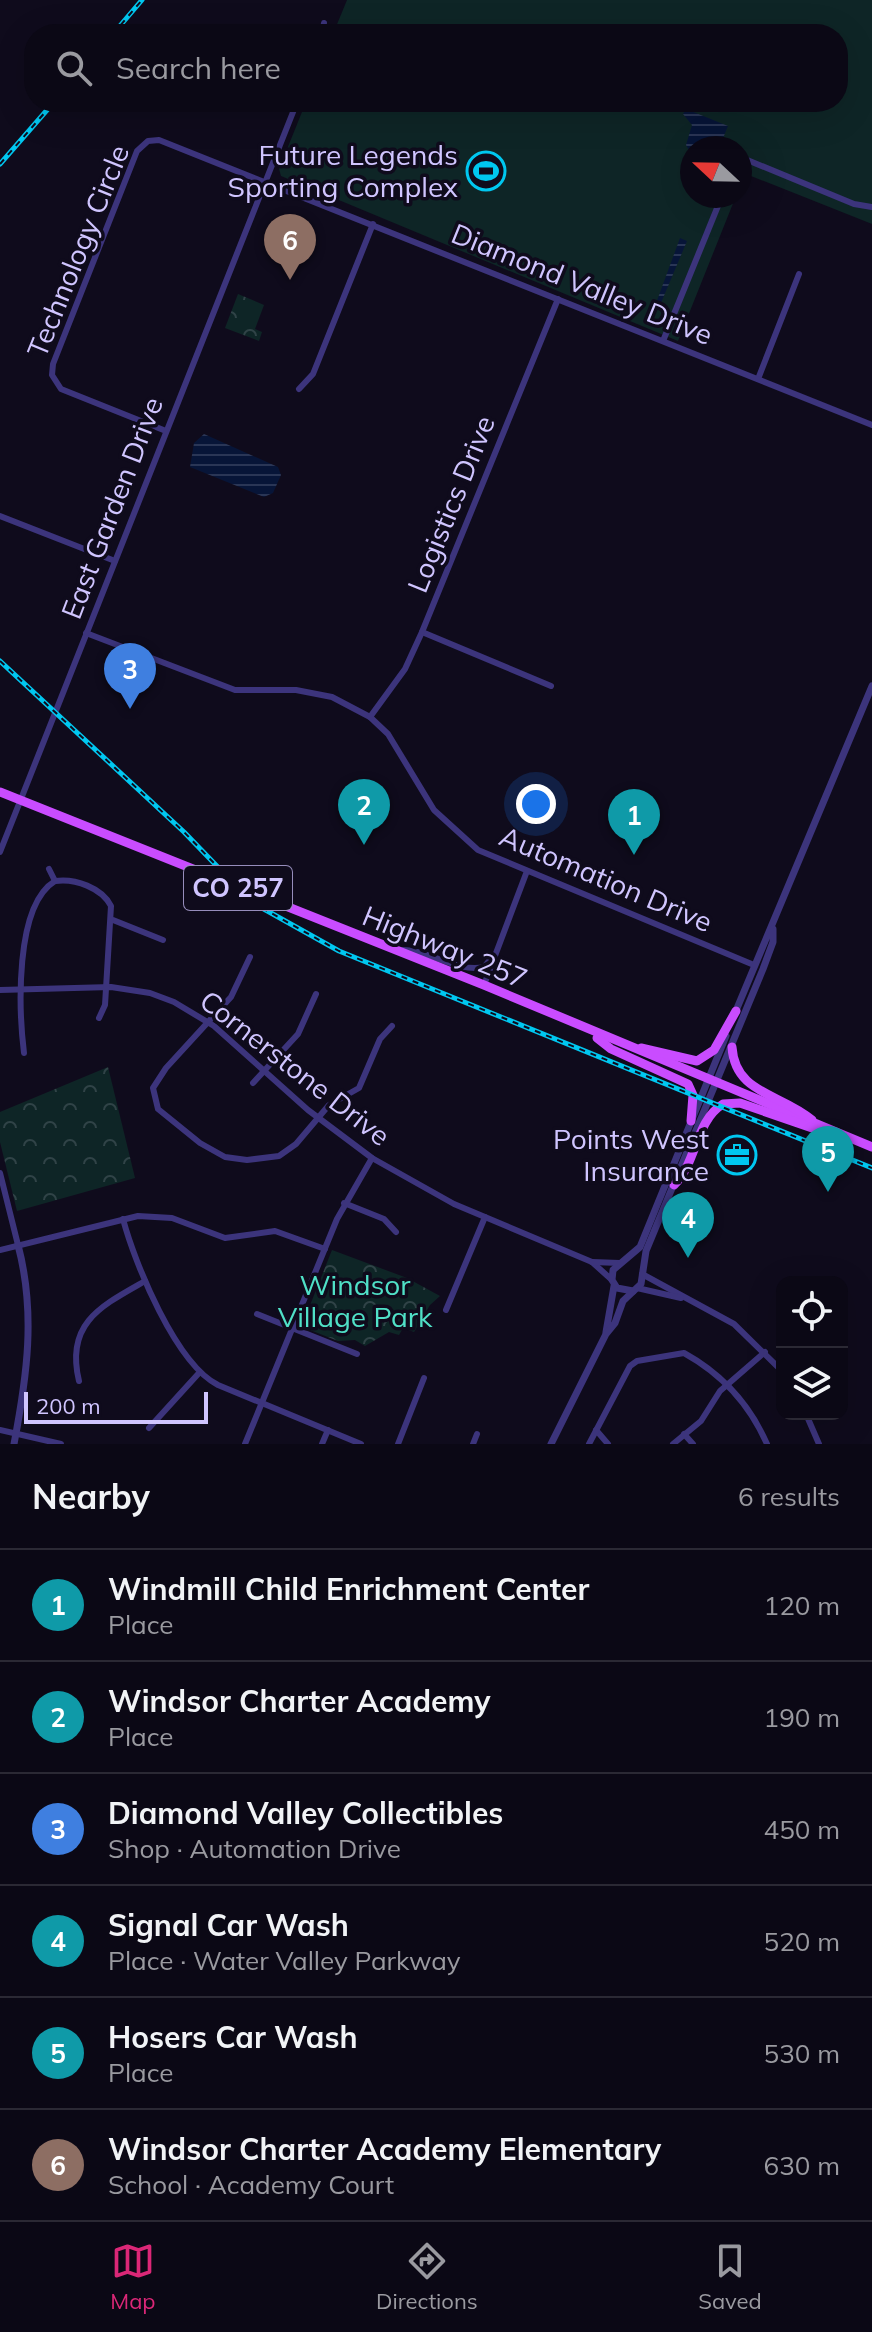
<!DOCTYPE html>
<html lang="en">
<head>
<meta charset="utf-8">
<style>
	body { margin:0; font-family:Mulish,sans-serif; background:#14111e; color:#f1f3f6 }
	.controls { position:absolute; right:24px; bottom:24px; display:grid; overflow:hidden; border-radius:16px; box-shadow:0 8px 32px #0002 }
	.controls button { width:72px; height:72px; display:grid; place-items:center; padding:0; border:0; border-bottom:2px solid #2b2934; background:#0b0815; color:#f1f3f6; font:40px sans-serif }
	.compass { position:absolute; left:680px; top:136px; width:72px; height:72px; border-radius:50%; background:#0b0815; box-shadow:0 8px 32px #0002; rotate:292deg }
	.scale { position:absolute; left:24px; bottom:20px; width:184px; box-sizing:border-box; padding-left:8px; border:4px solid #d0c5ff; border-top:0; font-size:22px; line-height:28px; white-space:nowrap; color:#d0c5ff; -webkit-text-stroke:6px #0f0b1c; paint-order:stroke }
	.you { position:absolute; left:536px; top:804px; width:28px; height:28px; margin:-20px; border:6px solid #fff; border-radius:50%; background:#1a73e8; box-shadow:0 0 0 12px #1a73e833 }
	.badge { display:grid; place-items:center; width:52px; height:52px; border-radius:50%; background:#db2777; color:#fff; font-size:26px; font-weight:700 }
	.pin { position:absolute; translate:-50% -66px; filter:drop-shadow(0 2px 4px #0008) }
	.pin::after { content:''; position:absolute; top:42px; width:28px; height:24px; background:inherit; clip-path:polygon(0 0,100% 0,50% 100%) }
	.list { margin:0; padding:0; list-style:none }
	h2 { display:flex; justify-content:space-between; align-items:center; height:104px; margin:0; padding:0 32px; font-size:34px }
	h2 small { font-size:26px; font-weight:400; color:#9a9aa0 }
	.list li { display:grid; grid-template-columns:52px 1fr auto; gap:24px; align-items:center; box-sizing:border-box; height:112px; padding:0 32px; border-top:2px solid #2b2934 }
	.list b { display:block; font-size:30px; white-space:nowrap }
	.list p { margin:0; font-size:26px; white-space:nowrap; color:#9a9aa0 }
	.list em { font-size:26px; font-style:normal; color:#9a9aa0 }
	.icon { flex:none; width:44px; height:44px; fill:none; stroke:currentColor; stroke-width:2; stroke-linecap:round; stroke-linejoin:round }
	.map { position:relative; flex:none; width:872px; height:1444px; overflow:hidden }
	.search { position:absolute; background:#0b0815; box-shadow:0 8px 32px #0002; left:24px; right:24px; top:24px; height:88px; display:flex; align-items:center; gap:20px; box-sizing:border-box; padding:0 28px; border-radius:32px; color:#9a9aa0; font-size:30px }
	.sheet { height:776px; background:#0b0815 }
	nav { display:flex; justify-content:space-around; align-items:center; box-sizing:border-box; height:112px; border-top:2px solid #2b2934; background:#0b0815; font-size:22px; color:#9a9aa0 }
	nav a { display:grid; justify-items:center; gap:4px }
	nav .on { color:#db2777 }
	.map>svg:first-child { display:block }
	.park { fill:url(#park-crowns) }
	.garden { fill:#0e2526 }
	.water { fill:url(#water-rules) }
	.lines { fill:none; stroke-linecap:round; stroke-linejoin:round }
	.minor { stroke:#3c347c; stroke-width:6 }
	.tertiary { stroke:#3c347c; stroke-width:7 }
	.primary { stroke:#c94cff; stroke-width:9 }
	.rail-casing { stroke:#00c7f0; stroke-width:5 }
	.rail { stroke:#0f0b1c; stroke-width:2; stroke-dasharray:6; stroke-linecap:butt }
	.labels { text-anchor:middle; stroke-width:7; stroke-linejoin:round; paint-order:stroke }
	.shield { fill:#0f0b1c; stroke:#968dbb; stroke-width:2 }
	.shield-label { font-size:26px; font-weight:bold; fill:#d0c5ff }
	.poi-label { font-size:28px; fill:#d0c5ff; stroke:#0f0b1c; text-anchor:end }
	.street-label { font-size:28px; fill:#d0c5ff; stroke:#0f0b1c }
	.park-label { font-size:28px; fill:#50e0c7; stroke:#0f0b1c }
</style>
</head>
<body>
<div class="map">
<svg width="872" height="1444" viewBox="0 0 872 1444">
	<defs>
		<pattern id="park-crowns" width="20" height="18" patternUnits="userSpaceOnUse" patternTransform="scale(2)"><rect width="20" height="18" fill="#0e2526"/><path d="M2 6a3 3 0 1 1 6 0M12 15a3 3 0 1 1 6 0" fill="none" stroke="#304347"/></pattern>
		<pattern id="water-rules" width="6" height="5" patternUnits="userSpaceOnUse" patternTransform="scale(2)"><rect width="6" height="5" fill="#071538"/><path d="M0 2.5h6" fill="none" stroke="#2a3656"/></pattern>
	</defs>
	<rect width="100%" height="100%" fill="#0f0b1c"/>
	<g class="park">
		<polygon points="238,294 264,305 255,329 262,332 259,341 225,328"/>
		<polygon points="108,1067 135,1178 17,1211 0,1142 0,1112"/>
		<polygon points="332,1250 407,1278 440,1296 430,1305 414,1332 403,1328 399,1335 389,1332 365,1346 355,1340 338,1341 305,1328 303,1323"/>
	</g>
	<polygon class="garden" points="347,0 872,0 872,224 746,174 740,187 740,148 692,148 692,196 736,196 678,341 281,176 279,169 306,102 838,102 838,34 333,34"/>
	<g class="water">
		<polygon points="686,109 728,126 719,148 692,148 691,154 686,145 692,125 683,114"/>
		<polygon points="680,238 687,241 658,310 655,306"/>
		<polygon points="204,434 278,467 281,475 273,493 264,497 190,467 194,443"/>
	</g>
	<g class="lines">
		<g class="minor">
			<polyline points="322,34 324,23"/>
			<polyline points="740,157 854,204 872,207"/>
			<polyline points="663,341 722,196"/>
			<polyline points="758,379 799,274"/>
			<polyline points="299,389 313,374 373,224"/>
			<polyline points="166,431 61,389 52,375 53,364 137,151 148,141 159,140 872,425"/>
			<polyline points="0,516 115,561"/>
			<polyline points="422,632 551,686"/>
			<polyline points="86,633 235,690 296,690 332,697 370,717 388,734 434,810 478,850 754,965"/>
			<polyline points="370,717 405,669 422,632 558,299"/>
			<polyline points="0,852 297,102"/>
			<polyline points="49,869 55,881"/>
			<polyline points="113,920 163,940"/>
			<path d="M403 950C430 950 457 973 484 967L492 957"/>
			<polyline points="250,957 231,997 166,1068 153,1088 158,1109 200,1143 225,1157 247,1160 279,1156 296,1144 329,1105 359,1088 380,1039 392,1026"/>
			<polyline points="484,985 527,871"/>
			<polyline points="0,990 111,987 150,993 174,1002 214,1026 308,1110 372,1158 454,1204 592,1262 612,1280"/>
			<path d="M24 1053C19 1012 14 906 55 881 75 878 102 888 111 906L105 1005 99 1018"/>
			<polyline points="253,1083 298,1034 316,994"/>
			<polyline points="0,1173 18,1245"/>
			<polyline points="344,1203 384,1219 396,1232"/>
			<path d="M123 1219C135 1264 176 1364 218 1385L361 1444"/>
			<polyline points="0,1250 138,1216 172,1218 225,1238 275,1231 325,1249"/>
			<polyline points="592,1262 620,1263"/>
			<polyline points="642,1274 734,1324 782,1371"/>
			<polyline points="637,1288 681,1298"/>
			<polyline points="446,1310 485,1217"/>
			<polyline points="257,1314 357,1354"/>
			<path d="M79 1381C65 1323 101 1306 145 1281"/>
			<polyline points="806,1414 819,1444"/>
			<polyline points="149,1428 199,1373"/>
			<polyline points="0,1430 61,1444"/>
			<polyline points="596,1430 608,1444"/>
			<polyline points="684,1434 693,1444"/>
			<polyline points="245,1444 337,1219 372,1158"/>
			<polyline points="322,1444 328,1430"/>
			<polyline points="398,1444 424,1378"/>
			<polyline points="473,1444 477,1434"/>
			<path d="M589 1444 630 1366 637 1361 684 1353C722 1374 750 1405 767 1444"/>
			<polyline points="673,1444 701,1421 720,1391 765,1352"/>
		</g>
		<g class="tertiary">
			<polyline points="735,1013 872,686"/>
			<polyline points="633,1291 617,1288 612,1280 613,1270 640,1247 726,1036"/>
			<polyline points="606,1332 614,1286"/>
			<path d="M14 1444C27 1376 36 1313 18 1245"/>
			<polyline points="551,1444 606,1334 615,1323 623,1301 641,1284 646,1251 763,969 773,942 773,929"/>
		</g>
		<g class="primary">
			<polyline points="0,792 484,985 872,1147"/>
			<polyline points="597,1038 611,1049 688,1084 693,1095 691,1121"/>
			<path d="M732 1047C735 1094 780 1093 812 1120"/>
			<polyline points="641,1048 697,1061 714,1050 736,1011"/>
			<path d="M674 1185C697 1163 695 1121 723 1104L740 1103 818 1130"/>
		</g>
		<defs>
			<g id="rail">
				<polyline points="113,34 142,0"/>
				<polyline points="0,164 54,102"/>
				<polyline points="0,661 184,832 239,889 262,908 339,951 872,1168"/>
			</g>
		</defs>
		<use href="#rail" class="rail-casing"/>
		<use href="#rail" class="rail"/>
	</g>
	<defs>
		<symbol id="stadium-ring" viewBox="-11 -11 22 22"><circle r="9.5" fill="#0f0b1c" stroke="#00c7f0" stroke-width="1.5"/><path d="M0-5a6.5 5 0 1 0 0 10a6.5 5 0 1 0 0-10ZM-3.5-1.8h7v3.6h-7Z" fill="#00c7f0"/></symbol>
		<symbol id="office-ring" viewBox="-11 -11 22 22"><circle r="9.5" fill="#0f0b1c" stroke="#00c7f0" stroke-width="1.5"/><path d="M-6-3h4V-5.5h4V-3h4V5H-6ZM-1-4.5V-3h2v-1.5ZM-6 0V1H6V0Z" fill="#00c7f0"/></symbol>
	</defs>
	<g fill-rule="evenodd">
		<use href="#stadium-ring" x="464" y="149" width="44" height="44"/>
		<use href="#office-ring" x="715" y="1133" width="44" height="44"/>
	</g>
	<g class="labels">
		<rect class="shield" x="184" y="866" width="108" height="44" rx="6"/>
		<g class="shield-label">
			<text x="238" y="897">CO 257</text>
		</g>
		<g class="poi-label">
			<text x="458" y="165">Future Legends<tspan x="458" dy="32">Sporting Complex</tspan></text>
			<text x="709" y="1149">Points West<tspan x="709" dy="32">Insurance</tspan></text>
		</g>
		<g class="street-label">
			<text transform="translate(78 251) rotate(-68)" y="10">Technology Circle</text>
			<text transform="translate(582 284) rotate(22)" y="10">Diamond Valley Drive</text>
			<text transform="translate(451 504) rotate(-68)" y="10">Logistics Drive</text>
			<text transform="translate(112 508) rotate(-69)" y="10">East Garden Drive</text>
			<text transform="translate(606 879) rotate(23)" y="10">Automation Drive</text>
			<text transform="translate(445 947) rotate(22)" y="10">Highway 257</text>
			<text transform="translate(295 1068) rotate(38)" y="10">Cornerstone Drive</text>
		</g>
		<g class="park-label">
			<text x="355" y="1295">Windsor<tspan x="355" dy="32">Village Park</tspan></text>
		</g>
	</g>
</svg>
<div class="controls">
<button><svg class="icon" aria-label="locate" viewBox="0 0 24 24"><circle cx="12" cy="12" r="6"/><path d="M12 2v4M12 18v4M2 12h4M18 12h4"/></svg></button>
<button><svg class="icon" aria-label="layers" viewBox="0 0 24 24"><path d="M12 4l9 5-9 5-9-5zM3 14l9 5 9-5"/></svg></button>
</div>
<svg class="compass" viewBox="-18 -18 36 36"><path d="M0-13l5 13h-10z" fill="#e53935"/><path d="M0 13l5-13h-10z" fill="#9a9aa0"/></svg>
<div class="scale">200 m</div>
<div class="you"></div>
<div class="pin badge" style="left:634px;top:855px;background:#0f9aa8">1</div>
<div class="pin badge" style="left:364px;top:845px;background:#0f9aa8">2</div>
<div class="pin badge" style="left:130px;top:709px;background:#3f7fe0">3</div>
<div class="pin badge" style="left:688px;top:1258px;background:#0f9aa8">4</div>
<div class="pin badge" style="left:828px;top:1192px;background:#0f9aa8">5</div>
<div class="pin badge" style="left:290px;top:280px;background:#8d6e63">6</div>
<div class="search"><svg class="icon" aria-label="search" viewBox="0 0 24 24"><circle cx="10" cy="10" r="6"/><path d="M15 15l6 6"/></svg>Search here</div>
</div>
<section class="sheet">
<h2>Nearby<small>6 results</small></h2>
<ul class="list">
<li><span class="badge" style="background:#0f9aa8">1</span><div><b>Windmill Child Enrichment Center</b><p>Place</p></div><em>120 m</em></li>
<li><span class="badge" style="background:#0f9aa8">2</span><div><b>Windsor Charter Academy</b><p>Place</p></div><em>190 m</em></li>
<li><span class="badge" style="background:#3f7fe0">3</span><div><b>Diamond Valley Collectibles</b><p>Shop · Automation Drive</p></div><em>450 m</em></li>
<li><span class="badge" style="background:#0f9aa8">4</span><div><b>Signal Car Wash</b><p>Place · Water Valley Parkway</p></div><em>520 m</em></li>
<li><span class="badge" style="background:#0f9aa8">5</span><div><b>Hosers Car Wash</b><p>Place</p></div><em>530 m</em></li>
<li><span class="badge" style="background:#8d6e63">6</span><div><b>Windsor Charter Academy Elementary</b><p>School · Academy Court</p></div><em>630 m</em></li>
</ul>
</section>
<nav>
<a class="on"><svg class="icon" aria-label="map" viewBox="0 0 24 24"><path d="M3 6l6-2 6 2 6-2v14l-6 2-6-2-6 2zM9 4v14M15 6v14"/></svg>Map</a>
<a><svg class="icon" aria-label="directions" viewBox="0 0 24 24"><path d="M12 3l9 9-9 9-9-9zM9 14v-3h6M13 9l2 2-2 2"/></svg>Directions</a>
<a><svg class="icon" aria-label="saved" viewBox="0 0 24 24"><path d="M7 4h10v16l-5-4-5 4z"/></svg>Saved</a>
</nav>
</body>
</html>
